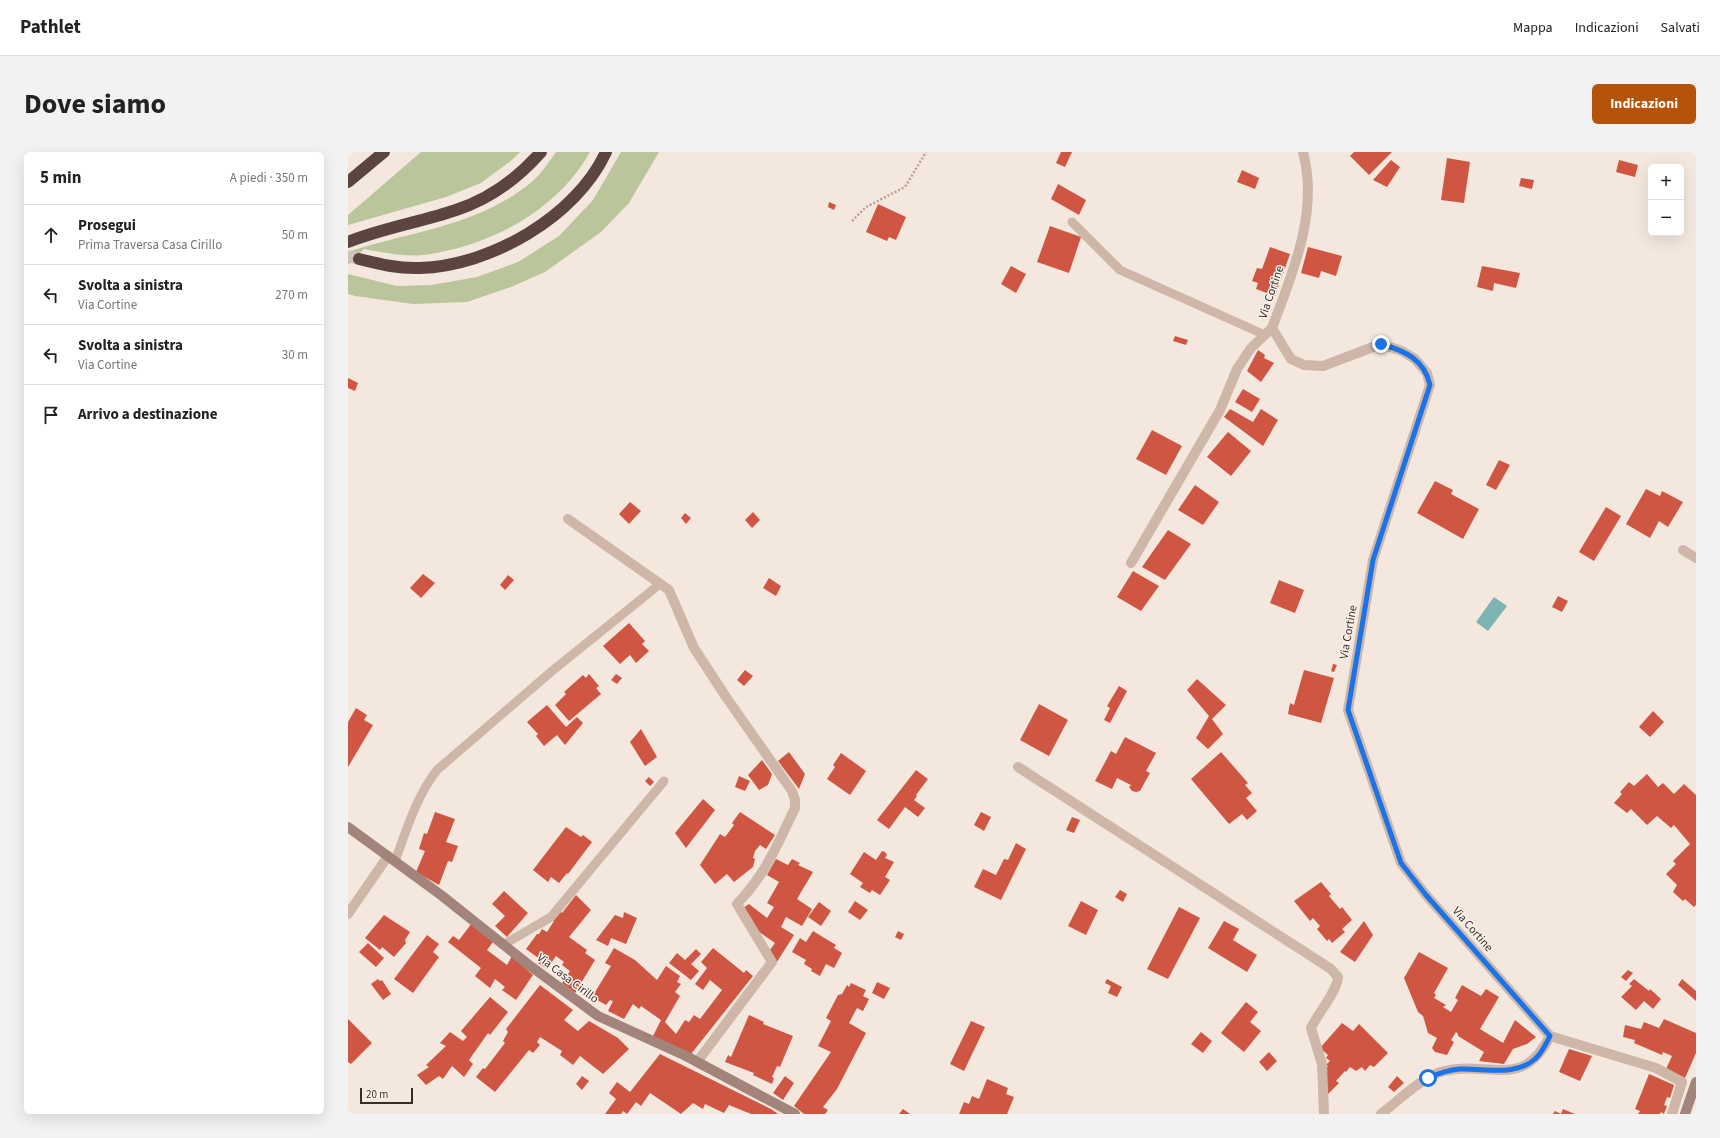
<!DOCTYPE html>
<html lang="it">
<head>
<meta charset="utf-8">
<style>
	body { margin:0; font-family:"Source Sans 3",sans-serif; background:#f2f2f2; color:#222 }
	.controls { position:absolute; right:12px; top:12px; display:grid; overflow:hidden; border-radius:6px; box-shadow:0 4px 16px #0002 }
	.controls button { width:36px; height:36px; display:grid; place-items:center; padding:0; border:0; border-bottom:1px solid #e0e0e0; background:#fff; color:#222; font:20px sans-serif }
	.scale { position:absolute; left:12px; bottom:10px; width:53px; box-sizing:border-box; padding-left:4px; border:2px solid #3a2d29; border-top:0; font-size:11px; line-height:14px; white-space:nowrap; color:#3a2d29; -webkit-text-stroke:3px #fbf2eb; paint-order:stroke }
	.stop { position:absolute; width:12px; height:12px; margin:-9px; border:3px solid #1a73e8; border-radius:50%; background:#fff }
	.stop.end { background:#1a73e8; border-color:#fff; box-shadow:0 1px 4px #0008 }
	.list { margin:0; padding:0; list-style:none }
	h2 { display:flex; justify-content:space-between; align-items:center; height:52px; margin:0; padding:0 16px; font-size:17px }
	h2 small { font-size:13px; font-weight:400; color:#767676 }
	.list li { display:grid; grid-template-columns:26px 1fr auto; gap:12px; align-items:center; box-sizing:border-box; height:60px; padding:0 16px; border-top:1px solid #e0e0e0 }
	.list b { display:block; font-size:15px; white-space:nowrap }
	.list p { margin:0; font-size:13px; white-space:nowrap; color:#767676 }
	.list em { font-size:13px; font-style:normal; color:#767676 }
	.icon { flex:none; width:22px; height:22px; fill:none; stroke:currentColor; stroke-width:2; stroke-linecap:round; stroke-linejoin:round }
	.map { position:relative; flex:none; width:1348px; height:962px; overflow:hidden; border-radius:6px }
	header { display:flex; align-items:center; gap:24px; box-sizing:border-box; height:56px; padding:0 20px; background:#fff; border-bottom:1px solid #e0e0e0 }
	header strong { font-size:19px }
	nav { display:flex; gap:22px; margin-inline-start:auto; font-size:14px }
	.intro { display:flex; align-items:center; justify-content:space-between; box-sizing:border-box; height:96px; padding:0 24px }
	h1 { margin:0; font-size:28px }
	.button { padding:10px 18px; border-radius:6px; background:#b45309; color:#fff; font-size:14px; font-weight:700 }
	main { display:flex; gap:24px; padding:0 24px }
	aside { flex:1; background:#fff; border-radius:6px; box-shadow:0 4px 16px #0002 }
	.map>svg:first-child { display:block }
	.green { fill:#bbc59c }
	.water { fill:#7bb4b0 }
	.building { fill:#ce5643 }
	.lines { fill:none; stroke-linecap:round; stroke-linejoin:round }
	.highway-tunnel { stroke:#cfc3ba; stroke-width:12; stroke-dasharray:12 6; stroke-linecap:butt }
	.path { stroke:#ba9f93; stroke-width:2.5; stroke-dasharray:2 2; stroke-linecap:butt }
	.lane { stroke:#ceb6a9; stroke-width:9 }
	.street { stroke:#ceb6a9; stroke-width:10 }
	.secondary { stroke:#a2847a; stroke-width:10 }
	.highway { stroke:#5c4540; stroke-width:12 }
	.route { stroke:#1a73e8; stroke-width:5 }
	.labels { text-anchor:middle; stroke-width:3; stroke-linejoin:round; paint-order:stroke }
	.street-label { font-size:12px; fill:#3a2d29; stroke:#fbf2eb }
</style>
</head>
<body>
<header>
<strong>Pathlet</strong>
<nav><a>Mappa</a><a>Indicazioni</a><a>Salvati</a></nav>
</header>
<div class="intro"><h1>Dove siamo</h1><a class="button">Indicazioni</a></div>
<main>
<aside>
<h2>5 min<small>A piedi · 350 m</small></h2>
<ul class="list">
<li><svg class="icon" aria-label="ahead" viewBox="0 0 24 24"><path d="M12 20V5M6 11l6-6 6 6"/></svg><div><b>Prosegui</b><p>Prima Traversa Casa Cirillo</p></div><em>50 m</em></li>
<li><svg class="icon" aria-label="left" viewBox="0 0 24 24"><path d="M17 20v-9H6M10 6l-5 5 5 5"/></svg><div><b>Svolta a sinistra</b><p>Via Cortine</p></div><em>270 m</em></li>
<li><svg class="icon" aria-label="left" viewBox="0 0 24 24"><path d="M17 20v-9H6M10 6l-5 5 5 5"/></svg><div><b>Svolta a sinistra</b><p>Via Cortine</p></div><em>30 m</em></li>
<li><svg class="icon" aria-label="arrive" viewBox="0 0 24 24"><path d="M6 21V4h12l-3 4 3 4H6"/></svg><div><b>Arrivo a destinazione</b></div></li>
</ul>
</aside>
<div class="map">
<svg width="1348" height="962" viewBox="0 0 1348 962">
	<rect width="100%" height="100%" fill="#f4e8de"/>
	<g class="green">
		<polygon points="73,0 172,0 164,8 133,31 98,45 0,73 0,63"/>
		<path d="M208 0H242C210 57 146 92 83 102 61 106 38 101 16 97L0 113V100C60 80 130 74 181 32 192 24 200 11 208 0Z"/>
		<polygon points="273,0 311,0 281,51 253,80 197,120 163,135 119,150 65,152 7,144 0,142 0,122 49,134 83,133 129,125 170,110 211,84 245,48"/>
	</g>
	<polygon class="water" points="1146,445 1159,454 1140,479 1128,470"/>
	<g class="building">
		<polygon points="713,0 724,0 717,15 708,11"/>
		<polygon points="1006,0 1044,0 1021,23 1002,4"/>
		<polygon points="1099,6 1122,10 1116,51 1093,48"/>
		<polygon points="1043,8 1052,15 1039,35 1025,28"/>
		<polygon points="1271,8 1290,13 1287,25 1268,20"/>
		<polygon points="894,18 911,26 907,37 889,30"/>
		<polygon points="1173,26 1186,28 1184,37 1171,34"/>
		<polygon points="710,32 738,48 731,63 703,47"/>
		<polygon points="481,50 488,53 486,58 480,55"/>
		<polygon points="530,52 558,65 548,88 541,85 539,89 518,80"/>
		<polygon points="702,74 733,85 721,121 689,110"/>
		<polygon points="922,95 942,102 927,144 908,137 910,131 904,129 909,116 914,117"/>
		<polygon points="960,95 994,104 988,124 973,119 971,126 953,121"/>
		<polygon points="663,114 678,122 668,141 653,132"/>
		<polygon points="1134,114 1172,121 1168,136 1146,131 1145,139 1129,135"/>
		<polygon points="827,184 840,188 838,193 825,189"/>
		<polygon points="910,198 917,203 916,206 926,211 913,230 899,219"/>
		<polygon points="0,226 10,231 7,239 0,236"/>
		<polygon points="895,237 912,247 904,260 887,250"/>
		<polygon points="882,257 905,270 913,257 930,268 915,294 876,265"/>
		<polygon points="804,278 834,294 818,323 788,307"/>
		<polygon points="880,280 903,299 883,324 859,305"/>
		<polygon points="1151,308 1162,313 1148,338 1138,333"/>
		<polygon points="1087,329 1105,338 1103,342 1131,357 1115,387 1069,361"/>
		<polygon points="847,333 871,350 855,373 830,358"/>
		<polygon points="1298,337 1312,344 1314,339 1335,350 1320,375 1311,369 1302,386 1278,372"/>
		<polygon points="282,350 293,359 281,372 271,362"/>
		<polygon points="1258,355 1273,364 1246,409 1231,400"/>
		<polygon points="405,360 412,368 404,376 397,368"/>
		<polygon points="337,361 343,366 338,372 333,366"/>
		<polygon points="820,378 843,392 817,428 794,415"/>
		<polygon points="785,419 811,434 793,459 769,445"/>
		<polygon points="75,422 87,431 73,446 62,436"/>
		<polygon points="160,423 166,428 157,438 152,433"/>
		<polygon points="421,426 433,434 428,444 415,436"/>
		<polygon points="931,428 956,438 947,461 922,451"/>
		<polygon points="1210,444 1220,449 1214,460 1204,455"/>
		<polygon points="281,471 297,489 294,492 301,499 288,511 282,503 272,512 255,494"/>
		<polygon points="985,512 989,513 986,520 983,519"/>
		<polygon points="397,518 405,524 396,534 389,528"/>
		<polygon points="956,518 986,526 973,571 940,562 942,551 946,553"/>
		<polygon points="241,522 251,534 248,536 253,542 221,569 207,553 218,542 216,540 235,523 238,526"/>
		<polygon points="268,522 274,526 269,532 263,528"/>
		<polygon points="849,527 878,553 864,567 875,582 860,597 848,586 861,564 839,538"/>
		<polygon points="771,534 779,539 762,571 756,568 762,556 759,554"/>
		<polygon points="691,552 720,568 701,604 672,588"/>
		<polygon points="199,553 218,575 229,565 235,571 217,593 209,583 196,594 188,584 190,582 179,570"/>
		<polygon points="8,556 19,563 16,568 25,573 0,615 0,570"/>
		<polygon points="1305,559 1316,570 1302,585 1291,575"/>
		<polygon points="293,577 309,605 297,614 282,590"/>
		<polygon points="777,585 808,601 798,619 802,621 792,639 788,640 784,639 781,635 783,633 769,626 764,637 747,629 763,599 768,602"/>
		<polygon points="441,600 457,622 451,637 430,609"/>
		<polygon points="873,600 900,631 897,633 904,641 898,646 909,659 899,668 894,662 881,672 843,627"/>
		<polygon points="493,601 518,619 502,643 479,627 487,615 485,613"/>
		<polygon points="414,608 424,622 420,633 411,638 400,623"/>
		<polygon points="568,618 580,627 568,643 569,644 566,648 577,656 570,665 557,655 541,677 529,668"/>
		<polygon points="1299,622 1310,635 1315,631 1326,642 1336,632 1348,643 1348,753 1346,755 1337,747 1335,749 1325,740 1329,733 1318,722 1328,712 1325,709 1342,692 1326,673 1323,676 1309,664 1299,673 1283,657 1279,661 1266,651 1274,642 1272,640 1281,630 1286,634"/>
		<polygon points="391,624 402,629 397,639 387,635"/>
		<polygon points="301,625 306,630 302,634 297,629"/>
		<polygon points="355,647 367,658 338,696 327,681"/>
		<polygon points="87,660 107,667 98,690 110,694 104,710 100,709 91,733 68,720 77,699 71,697 76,681 79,682"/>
		<polygon points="392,660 427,683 418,697 412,693 407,699 405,706 407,707 405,715 386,730 379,722 367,732 352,713 372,682 377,685 386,673 384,671"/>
		<polygon points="633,660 643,665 636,679 626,673"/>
		<polygon points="724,665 732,668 726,681 718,678"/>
		<polygon points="218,675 233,685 235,683 244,690 220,722 219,721 211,731 203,725 200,730 185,718"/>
		<polygon points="668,691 678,697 653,748 626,735 635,717 648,723 656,707 660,708"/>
		<polygon points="534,699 537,700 539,703 537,706 546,710 537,725 542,728 532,743 524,738 522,741 512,735 515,731 502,722 516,700 528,708"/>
		<polygon points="428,707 440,713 444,707 452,711 450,713 465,720 449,747 464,757 454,774 438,765 433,775 446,783 427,813 422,798 427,791 407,777 395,756 401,752 419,766 426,755 419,751 431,730 419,723"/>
		<polygon points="973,730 983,742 981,744 992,757 994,755 1004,768 994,777 997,780 984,791 981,787 979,789 969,777 972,774 965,766 962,769 946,749"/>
		<polygon points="772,738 779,742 775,750 767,745"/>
		<polygon points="156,739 180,761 159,785 147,774 157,764 144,752"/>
		<polygon points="228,743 243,758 221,785 239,798 237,801 247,808 227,841 214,831 222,819 214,813 216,810 208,804 199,817 190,811 193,808 178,797 189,782 191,782 194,777 199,780 206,769 203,767 211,758 214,761"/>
		<polygon points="507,749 520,758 512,768 500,760"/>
		<polygon points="733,749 750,758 738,783 720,774"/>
		<polygon points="471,750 483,759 473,774 460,765"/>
		<polygon points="831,755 852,766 820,827 799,817"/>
		<polygon points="276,760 289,766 278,792 263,786 260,794 248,788 267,763 275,766"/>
		<polygon points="36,763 62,780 57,788 58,791 46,805 34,795 32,798 17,786"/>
		<polygon points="876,769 891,777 885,788 909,803 899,820 860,796"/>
		<polygon points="1016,769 1025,783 1007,810 992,800"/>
		<polygon points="124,771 145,790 139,798 159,813 164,804 185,823 168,848 154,838 157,835 147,827 142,836 127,824 133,816 100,790 105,784 111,788"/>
		<polygon points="465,779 488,793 486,796 494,801 486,816 478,812 472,824 463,819 464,817 456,812 458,808 444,800 452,786 458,790"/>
		<polygon points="550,779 556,782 553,788 547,785"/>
		<polygon points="79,783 91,792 85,800 91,805 65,841 46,827"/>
		<polygon points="20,791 36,806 28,815 11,800"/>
		<polygon points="266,796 287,808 309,828 318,814 332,824 329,830 333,832 327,840 332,844 317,870 328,882 337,868 341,870 346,863 352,867 374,838 362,828 355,838 347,832 359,816 353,810 365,796 396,821 398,818 405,824 343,902 305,884 313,868 293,854 291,857 285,852 276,867 260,859 265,849 262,848 258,853 244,845 263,814 257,811"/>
		<polygon points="348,797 353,802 343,812 351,819 343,828 321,811 329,801 337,808"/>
		<polygon points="1071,800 1100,816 1086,841 1088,843 1086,846 1098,853 1095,855 1103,860 1110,848 1107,846 1114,833 1133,844 1138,837 1151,845 1132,877 1155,891 1167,868 1188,885 1179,892 1165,897 1156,912 1131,909 1136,900 1110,884 1110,882 1108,880 1103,888 1106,890 1099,903 1087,900 1084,896 1089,886 1080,881 1075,864 1070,860 1056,826"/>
		<polygon points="1280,818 1285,821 1278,829 1273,825"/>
		<polygon points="30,827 32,829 34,828 43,842 35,848 23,832"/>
		<polygon points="759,827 774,835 769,845 760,841 763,834 757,831"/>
		<polygon points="1286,827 1301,839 1302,837 1313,847 1305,857 1296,849 1288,858 1273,845 1284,834 1281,832"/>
		<polygon points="1334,827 1348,839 1348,849 1330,833"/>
		<polygon points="529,830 542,836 536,847 524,841"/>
		<polygon points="503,831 518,838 515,844 521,847 515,859 509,856 501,871 518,881 489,937 475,955 480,958 477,962 456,962 446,954 483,900 470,894 483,869 478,866 490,843 494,842 499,833 501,835"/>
		<polygon points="192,833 225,858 216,868 230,879 241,869 270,886 281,897 255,922 232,904 225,913 212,903 214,899 192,885 189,890 192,893 185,901 181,898 147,940 128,925 135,916 137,917 157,891 155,889 160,880 158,877"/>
		<polygon points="142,845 160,860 142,883 140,881 121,908 125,912 116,925 104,914 95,927 91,924 78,933 69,923 81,915 78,913 98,894 92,891 102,880 115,889 119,885 113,879"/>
		<polygon points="898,850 910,860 902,870 913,879 896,900 873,881"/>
		<polygon points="401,863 416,870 415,872 445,884 432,915 429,914 424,925 426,926 424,932 405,923 406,921 377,910 380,903 383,905"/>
		<polygon points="0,867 24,891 3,912 0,910"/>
		<polygon points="1316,867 1348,881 1348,901 1337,926 1318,917 1324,904 1315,900 1314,903 1286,891 1287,888 1275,885 1277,873 1293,877 1296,870 1311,876"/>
		<polygon points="623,869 637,875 616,919 602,912"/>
		<polygon points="994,871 1005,879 1011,872 1040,901 1026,915 1022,913 1017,919 1014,915 1008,919 1002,915 998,920 997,919 988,929 991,931 977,945 977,918 980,914 978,913 982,909 978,906 980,903 972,896"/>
		<polygon points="853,880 864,889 855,901 843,892"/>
		<polygon points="1221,897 1244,904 1232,929 1211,920"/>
		<polygon points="921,900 929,909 919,919 911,910"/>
		<polygon points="312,902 423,957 430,962 403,962 381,953 376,961 357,952 355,957 345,951 333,962 302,941 293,954 288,950 279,962 275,959 273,962 257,962 268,947 261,941 269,930 282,940"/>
		<polygon points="1301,922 1326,933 1322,946 1319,945 1316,953 1319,954 1316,962 1313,960 1312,962 1290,962 1292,959 1287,957"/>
		<polygon points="234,924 241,929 234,938 228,932"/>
		<polygon points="437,924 446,931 435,948 425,941"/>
		<polygon points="1049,924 1056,931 1046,940 1040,935"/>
		<polygon points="639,927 660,936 658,942 666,945 659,962 611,962 616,950 621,952 624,944 631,947"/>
		<polygon points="555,957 562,962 551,962"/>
		<polygon points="1215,957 1227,962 1205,962 1207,959 1213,962"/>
	</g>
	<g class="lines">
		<polyline class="highway-tunnel" points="0,104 11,107"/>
		<polyline class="path" points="504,69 518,55 557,35 578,0"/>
		<g class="lane">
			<polyline points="724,70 772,118 917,183"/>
			<path d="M47 709C59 677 68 645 89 618L204 519 307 436"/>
			<polyline points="155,793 203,765 316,629"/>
		</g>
		<g class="street">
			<path d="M955 0C971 60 945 120 924 176L943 207 956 213 975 214 1033 192 1054 199 1067 207 1079 221 1082 233 1025 408 1000 558 1053 711 1078 743 1202 884 1308 916 1334 930 1324 962"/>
			<path d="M220 367 321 438 346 496 378 545 444 639 447 648V656C429 693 418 722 389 752L424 810 349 910"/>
			<polyline points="1335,398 1348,406"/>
			<polyline points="783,411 872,258 889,217 903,196 924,176"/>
			<path d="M670 615 983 817 990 825C989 840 970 861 963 876L974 912 976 962"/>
			<polyline points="0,762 40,704"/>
			<path d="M1033 962C1050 949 1075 924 1096 919 1141 908 1175 939 1202 884"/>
		</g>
		<g class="secondary">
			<polyline points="0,675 93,743 181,813 250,864 338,904 447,962"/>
			<polyline points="1337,962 1348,930"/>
		</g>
		<g class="highway">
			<polyline points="0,30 36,0"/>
			<path d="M0 90C35 76 73 70 108 58 142 47 170 26 193 0"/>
			<path d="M11 107C31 112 51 117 72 116 142 114 228 65 258 0"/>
		</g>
	</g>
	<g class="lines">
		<path class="route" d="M1033 192C1057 199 1076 207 1082 233L1025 408 1000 558 1053 711 1078 743 1202 884C1198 892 1194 901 1187 907 1167 925 1137 916 1112 917 1100 918 1091 921 1080 926"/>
	</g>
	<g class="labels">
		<g class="street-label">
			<text transform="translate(923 140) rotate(-71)" y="4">Via Cortine</text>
			<text transform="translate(1000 480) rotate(-80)" y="4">Via Cortine</text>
			<text transform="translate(1125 777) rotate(49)" y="4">Via Cortine</text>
			<text transform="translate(220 826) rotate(37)" y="4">Via Casa Cirillo</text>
		</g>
	</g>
</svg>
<div class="controls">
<button>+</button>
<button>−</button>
</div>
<div class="scale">20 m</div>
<div class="stop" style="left:1080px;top:926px"></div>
<div class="stop end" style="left:1033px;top:192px"></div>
</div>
</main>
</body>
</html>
